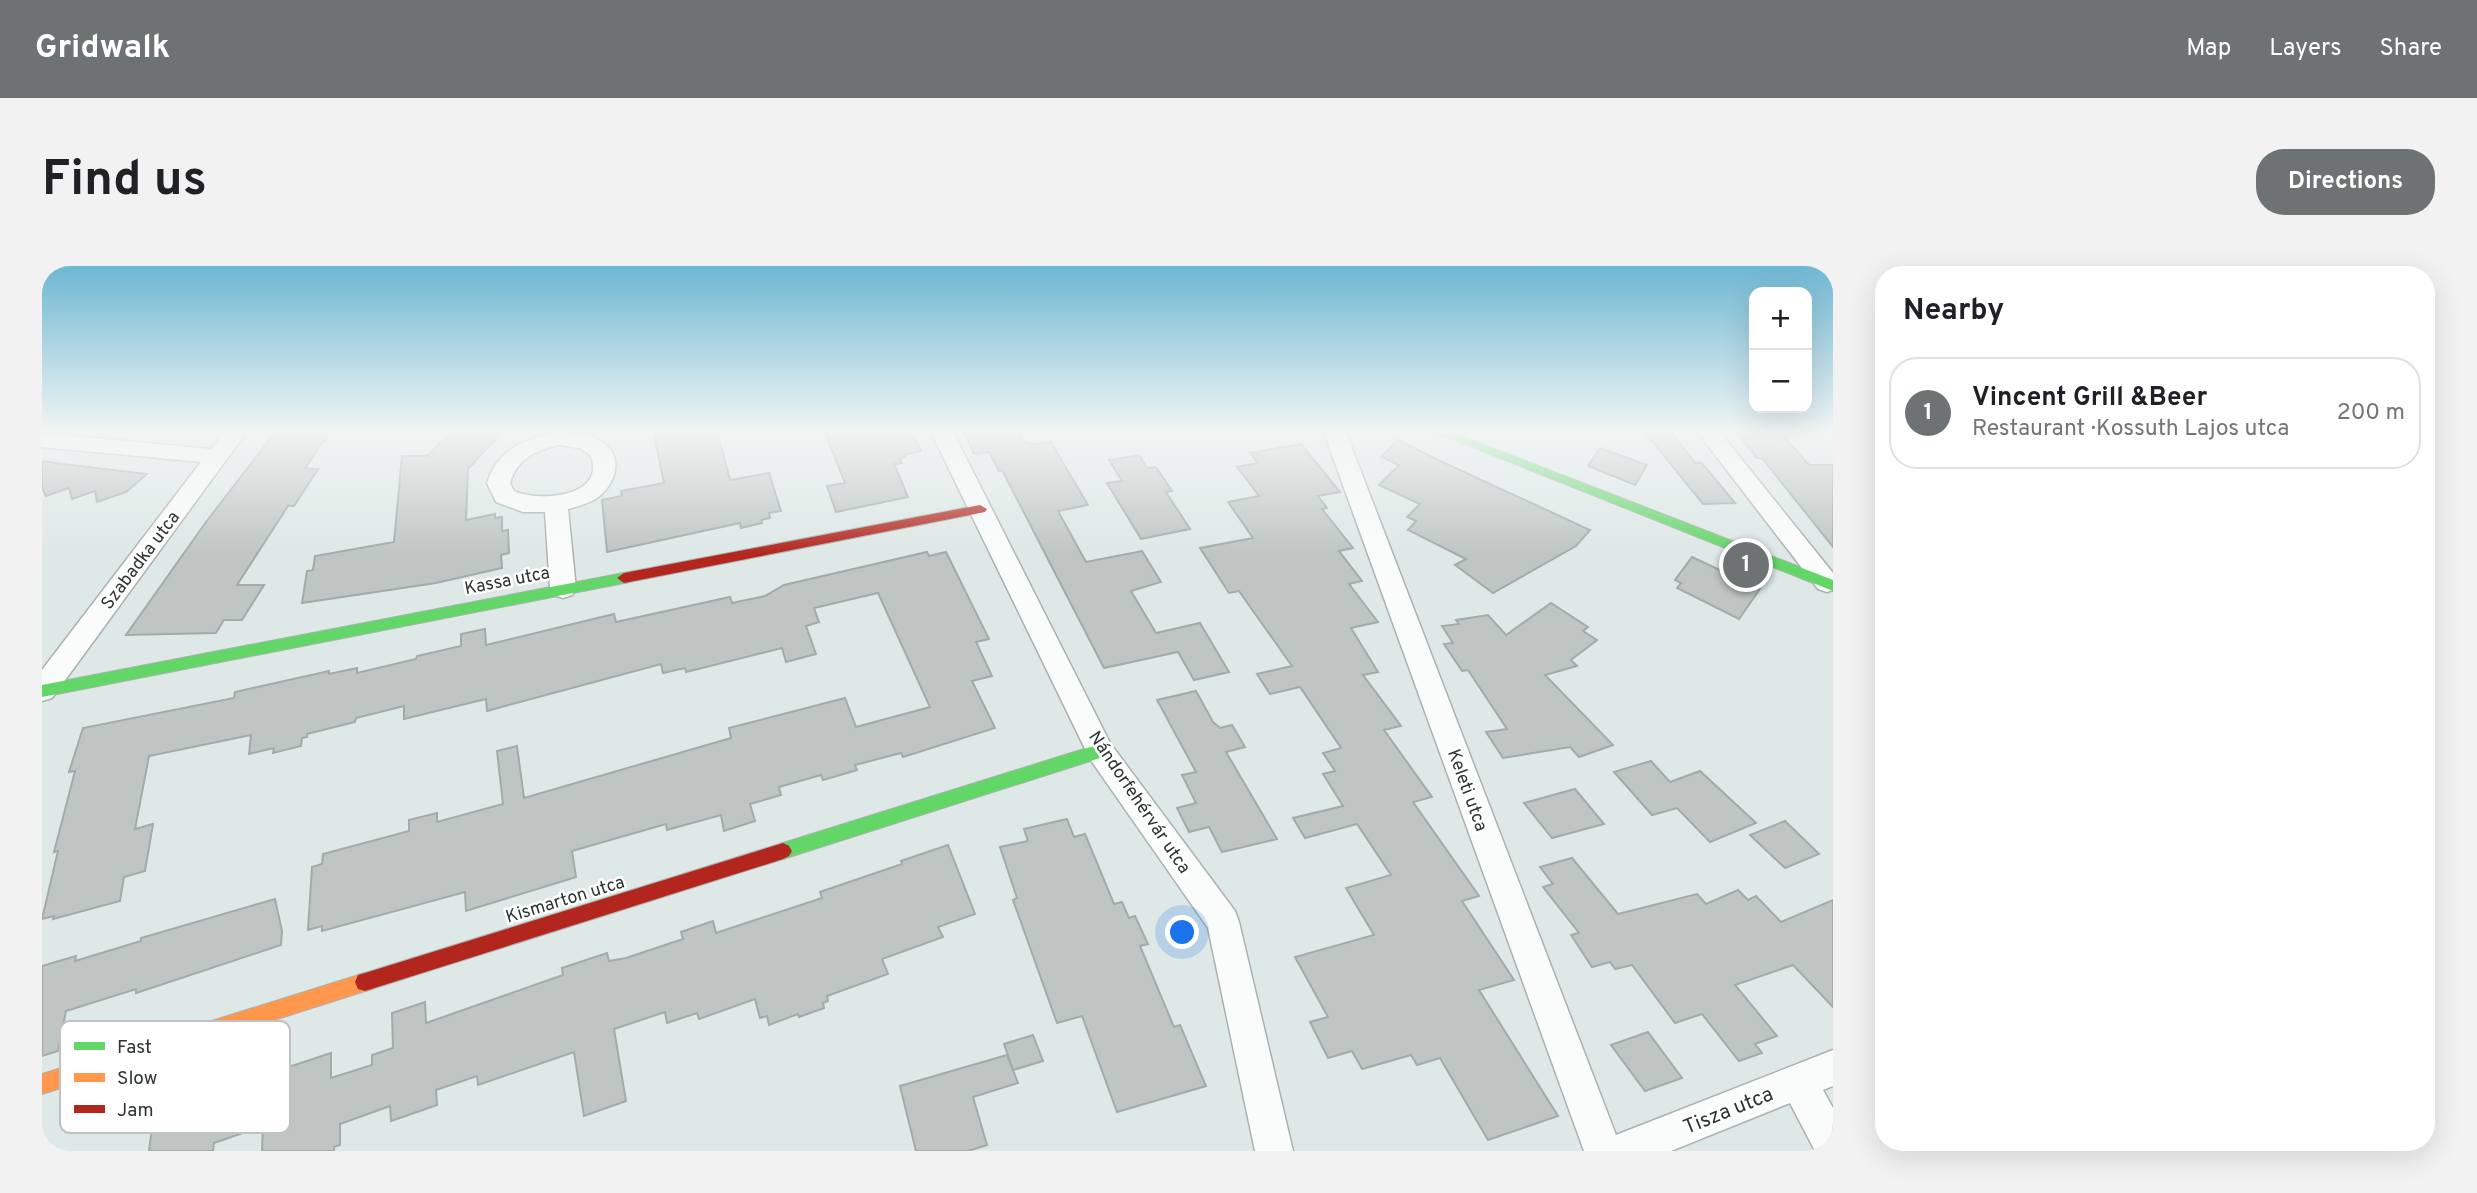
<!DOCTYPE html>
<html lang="en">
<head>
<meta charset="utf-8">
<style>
	body { margin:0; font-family:Overpass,sans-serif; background:#f2f2f2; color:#202124 }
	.controls { position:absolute; right:21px; top:21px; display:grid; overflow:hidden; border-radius:14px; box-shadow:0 7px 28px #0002 }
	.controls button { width:63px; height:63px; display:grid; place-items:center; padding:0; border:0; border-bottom:2px solid #e0e0e0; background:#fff; color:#202124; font:35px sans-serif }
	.you { position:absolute; left:1141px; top:667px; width:24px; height:24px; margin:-18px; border:5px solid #fff; border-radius:50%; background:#1a73e8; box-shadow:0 0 0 10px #1a73e833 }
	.badge { display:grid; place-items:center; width:46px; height:46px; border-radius:50%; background:#6c7372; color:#fff; font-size:23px; font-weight:700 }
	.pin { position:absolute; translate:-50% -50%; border:4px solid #fff; box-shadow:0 2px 7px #0006 }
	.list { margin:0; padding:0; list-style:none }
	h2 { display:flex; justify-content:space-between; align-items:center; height:91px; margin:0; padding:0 28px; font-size:30px }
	h2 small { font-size:23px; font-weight:400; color:#757577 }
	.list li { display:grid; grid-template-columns:46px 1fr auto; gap:21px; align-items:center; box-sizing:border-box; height:112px; margin:0 14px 14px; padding:0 14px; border:2px solid #e0e0e0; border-radius:28px }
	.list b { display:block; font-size:26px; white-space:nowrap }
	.list p { margin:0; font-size:23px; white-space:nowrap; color:#757577 }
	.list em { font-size:23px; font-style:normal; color:#757577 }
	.map { position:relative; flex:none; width:1791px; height:885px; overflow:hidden; border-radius:28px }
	header { display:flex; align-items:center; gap:42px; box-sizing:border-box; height:98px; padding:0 35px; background:#6c7372; color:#fff }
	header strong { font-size:33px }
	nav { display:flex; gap:38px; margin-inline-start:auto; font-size:24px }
	.intro { display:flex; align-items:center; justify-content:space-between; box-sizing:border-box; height:168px; padding:0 42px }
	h1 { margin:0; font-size:49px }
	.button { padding:18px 32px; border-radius:28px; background:#6c7372; color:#fff; font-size:24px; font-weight:700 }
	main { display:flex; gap:42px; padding:0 42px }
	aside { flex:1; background:#fff; border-radius:28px; box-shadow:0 7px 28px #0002 }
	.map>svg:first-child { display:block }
	.building { fill:#bec5c3; stroke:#a3abaa; stroke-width:2 }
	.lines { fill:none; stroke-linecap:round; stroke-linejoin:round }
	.street-casing { stroke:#aab2b0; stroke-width:3 }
	.fast-casing { stroke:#aab2b0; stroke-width:2 }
	.slow-casing { stroke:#aab2b0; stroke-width:2 }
	.jam-casing { stroke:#aab2b0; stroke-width:2 }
	.street { fill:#fafcfb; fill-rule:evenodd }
	.fast { fill:#63d668; fill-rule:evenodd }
	.slow { fill:#ff974d; fill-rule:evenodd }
	.jam { fill:#b3261e; fill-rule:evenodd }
	.labels { text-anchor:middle; stroke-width:5; stroke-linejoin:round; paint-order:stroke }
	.street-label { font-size:18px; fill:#2e3433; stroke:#fff }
	.near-street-label { font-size:21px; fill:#2e3433; stroke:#fff }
	.key { fill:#fff; stroke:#c0c2c2; stroke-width:2 }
	.key-label { font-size:19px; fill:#2e3433 }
</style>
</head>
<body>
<header>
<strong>Gridwalk</strong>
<nav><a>Map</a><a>Layers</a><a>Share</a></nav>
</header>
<div class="intro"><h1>Find us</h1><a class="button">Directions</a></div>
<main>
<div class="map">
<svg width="1791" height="885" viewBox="0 0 1791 885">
	<rect width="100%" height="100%" fill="#dee8e6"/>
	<g class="building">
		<polygon points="235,164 289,164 263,202 276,203 252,240 246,240 195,319 222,319 200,354 182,354 174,367 84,369 164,256"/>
		<polygon points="411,164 462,164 426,203 424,254 453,248 453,252 460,251 460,265 466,264 467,287 459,289 460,302 394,317 260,337 265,305 271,304 273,290 352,276 360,190 385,190"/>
		<polygon points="611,164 675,164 688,214 727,207 739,245 727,247 728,252 719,254 720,257 699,262 698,257 565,286 560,234 580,230 579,225 622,217"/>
		<polygon points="782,164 868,164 879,185 862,189 863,191 858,192 860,197 852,198 866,231 794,246 785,220 803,217"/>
		<polygon points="921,164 975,164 982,176 987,176 989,179 1009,176 1046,239 1016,245 1044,296 1100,285 1119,316 1089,325 1114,367 1158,357 1187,406 1152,414 1136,386 1062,402 960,204 957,205 947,186 932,188"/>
		<polygon points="1601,164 1628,164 1653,197 1660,197 1693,237 1661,238"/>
		<polygon points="1694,166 1739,167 1767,199 1791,199 1791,281 1720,192 1715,192"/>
		<polygon points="1356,174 1394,193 1548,264 1534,280 1451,327 1413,299 1424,293 1366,264 1374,255 1365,251 1378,238 1337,219 1357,199 1339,191"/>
		<polygon points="1259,178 1298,226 1276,230 1285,242 1280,243 1311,282 1297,285 1320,315 1307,318 1336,356 1309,362 1336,406 1321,409 1359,460 1342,464 1390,531 1371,536 1437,630 1420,635 1472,714 1437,724 1516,850 1446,874 1398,792 1375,799 1369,789 1320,803 1310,785 1286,792 1268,756 1286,751 1253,691 1332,669 1304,622 1349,609 1315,558 1263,572 1251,552 1301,540 1281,508 1293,505 1281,487 1299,482 1258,421 1228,428 1215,408 1250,400 1197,325 1187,327 1158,282 1211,272 1186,236 1217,230 1195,201 1216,197 1208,187"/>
		<polygon points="1558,182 1605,199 1593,219 1546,200"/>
		<polygon points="1097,189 1105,202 1114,201 1130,225 1124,226 1148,263 1099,273 1065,217 1080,215 1067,194"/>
		<polygon points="0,195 21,198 105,208 84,226 55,236 53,225 30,233 27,222 4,230 0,222"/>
		<polygon points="885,286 887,290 904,286 947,373 934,376 950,410 930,415 953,462 861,491 859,487 813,499 815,504 781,514 779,509 737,521 739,529 708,538 713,555 682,565 679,549 625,564 624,558 530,585 534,611 424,645 423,626 280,665 280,660 266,664 270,601 280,598 281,588 367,565 367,554 395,547 395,556 461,538 455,485 475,480 482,532 689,472 687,462 803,432 814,461 888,441 836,327 772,342 777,356 764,360 774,388 744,396 740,382 644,406 643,402 621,407 619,398 445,445 444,433 362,453 362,440 314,452 313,456 265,468 265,471 260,472 259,480 231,487 232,482 207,488 209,469 107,490 93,563 111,558 103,605 82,611 78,635 11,653 12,650 0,653 16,585 12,586 33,505 27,506 41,462 192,432 193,426 287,405 287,408 315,402 315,407 374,393 375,390 419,380 419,368 443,363 444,379 572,348 574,356 688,331 690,337 723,330 742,319"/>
		<polygon points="1650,291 1718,323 1697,353 1635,322 1639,317 1633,314"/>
		<polygon points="1509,337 1546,361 1541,365 1555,374 1529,394 1535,400 1503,409 1571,479 1537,491 1528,481 1461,492 1444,466 1465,463 1426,404 1420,405 1402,378 1411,377 1400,360 1417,358 1414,354 1446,349 1464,369"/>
		<polygon points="1154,425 1171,456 1178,462 1190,459 1203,481 1184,486 1235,573 1180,586 1167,561 1147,566 1135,542 1154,537 1140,509 1154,506 1115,434"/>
		<polygon points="1609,495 1628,516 1658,505 1714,557 1668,576 1635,542 1610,549 1572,506"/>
		<polygon points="1533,523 1562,558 1510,572 1482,537"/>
		<polygon points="1025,553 1032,571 1043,568 1072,638 1080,636 1087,652 1093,650 1106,678 1098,680 1132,761 1138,759 1164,820 1075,846 1040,750 1015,757 971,634 975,632 958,581 986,575 982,563"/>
		<polygon points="1743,555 1777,588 1743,602 1708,569"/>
		<polygon points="906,579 933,648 896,661 901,671 840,693 846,708 785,730 786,735 781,737 782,742 757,751 756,748 727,759 725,750 718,752 713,733 657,753 655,747 625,757 623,746 572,763 584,835 542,850 532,786 436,819 435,810 394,824 395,839 349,855 348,840 298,858 298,879 292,881 292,885 220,885 221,860 172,877 171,885 107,885 112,846 289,787 289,812 330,799 330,789 351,782 350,747 383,736 384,757 521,709 520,702 565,687 567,695 584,692 641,673 639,666 671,655 674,667 780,632 778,626 860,598 859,595"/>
		<polygon points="1530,592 1576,648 1655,628 1664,638 1696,624 1706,634 1714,630 1739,656 1791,634 1791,741 1751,699 1693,719 1735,770 1713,778 1720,787 1697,795 1660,748 1633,757 1590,699 1573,703 1568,696 1550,701 1529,669 1537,667 1501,621 1511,618 1498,601"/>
		<polygon points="233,633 240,665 239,679 94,727 94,723 24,745 16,785 0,790 0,700 34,690 33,695 99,675 99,672"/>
		<polygon points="1606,766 1640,812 1603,825 1569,779"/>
		<polygon points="991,769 1001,795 971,804 962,778"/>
		<polygon points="965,789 976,817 931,831 945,879 926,885 874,885 858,820"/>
	</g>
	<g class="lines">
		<defs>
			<g id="street">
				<polygon points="184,164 206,164 10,432 0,435 0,404 159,196 0,181 0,167 169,183"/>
				<polygon points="888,164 910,164 1068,477 1193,645 1197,656 1251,885 1213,885 1166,662 1048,493"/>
				<polygon points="1281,164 1303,164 1574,869 1791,784 1791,820 1781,824 1791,842 1791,885 1773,885 1748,837 1629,885 1542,885"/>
				<polygon points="1654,164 1676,164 1791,307 1791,324 1785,326 1776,323"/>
				<path d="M517 166C531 168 547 167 559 175 584 191 573 221 552 234 544 238 535 241 526 243L534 323 530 329 521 332 512 329 508 323 503 246H481L454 236 445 217C456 182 483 173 517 166ZM517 179 538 182 549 190C564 232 496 236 472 225L468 217C475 193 494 184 517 179Z"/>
			</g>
			<g id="fast">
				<polygon points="1388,164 1404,164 1791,314 1791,325"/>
				<polygon points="582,307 587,308 589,312 587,316 0,431 0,419"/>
				<polygon points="1058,478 1064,480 1066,485 1064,490 741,593 735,590 732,585 735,580 741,577"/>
			</g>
			<polygon id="slow" points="323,707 330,709 333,716 330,723 323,725 0,828 0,808"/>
			<g id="jam">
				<polygon points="938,239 945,243 943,246 582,317 575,312 582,307"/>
				<polygon points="741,577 747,580 750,585 747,590 741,593 323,725 316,723 313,716 316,709 323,707"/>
			</g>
		</defs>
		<use href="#street" class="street-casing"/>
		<use href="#fast" class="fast-casing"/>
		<use href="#slow" class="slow-casing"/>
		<use href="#jam" class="jam-casing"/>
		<use href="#street" class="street"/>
		<use href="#fast" class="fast"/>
		<use href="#slow" class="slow"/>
		<use href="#jam" class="jam"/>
	</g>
	<linearGradient id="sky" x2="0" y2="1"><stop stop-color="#6eb7d3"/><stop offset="0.57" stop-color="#f0f5f4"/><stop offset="1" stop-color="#f0f5f4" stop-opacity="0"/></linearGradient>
	<rect width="1791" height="288" fill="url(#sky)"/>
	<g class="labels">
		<g class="street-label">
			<text transform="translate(98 294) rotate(-53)" y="6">Szabadka utca</text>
			<text transform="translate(465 314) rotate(-11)" y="6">Kassa utca</text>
			<text transform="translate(1426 524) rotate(70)" y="6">Keleti utca</text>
			<text transform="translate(1098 536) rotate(56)" y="6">Nándorfehérvár utca</text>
			<text transform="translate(523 633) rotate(-17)" y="6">Kismarton utca</text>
		</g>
		<g class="near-street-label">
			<text transform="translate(1686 844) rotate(-22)" y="7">Tisza utca</text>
		</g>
	</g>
	<rect x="18" y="755" width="230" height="112" rx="10" class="key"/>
	<rect x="32" y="776" width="31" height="8" fill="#63d668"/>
	<rect x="32" y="807" width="31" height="9" fill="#ff974d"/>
	<rect x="32" y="839" width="31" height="8" fill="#b3261e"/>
	<g class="key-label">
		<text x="75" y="787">Fast</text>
		<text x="75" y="818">Slow</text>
		<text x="75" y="850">Jam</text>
	</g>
</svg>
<div class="controls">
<button>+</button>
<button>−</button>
</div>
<div class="you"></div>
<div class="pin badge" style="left:1704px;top:299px">1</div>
</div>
<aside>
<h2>Nearby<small></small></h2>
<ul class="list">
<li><span class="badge">1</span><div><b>Vincent Grill &amp;Beer</b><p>Restaurant · Kossuth Lajos utca</p></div><em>200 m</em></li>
</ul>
</aside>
</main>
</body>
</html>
